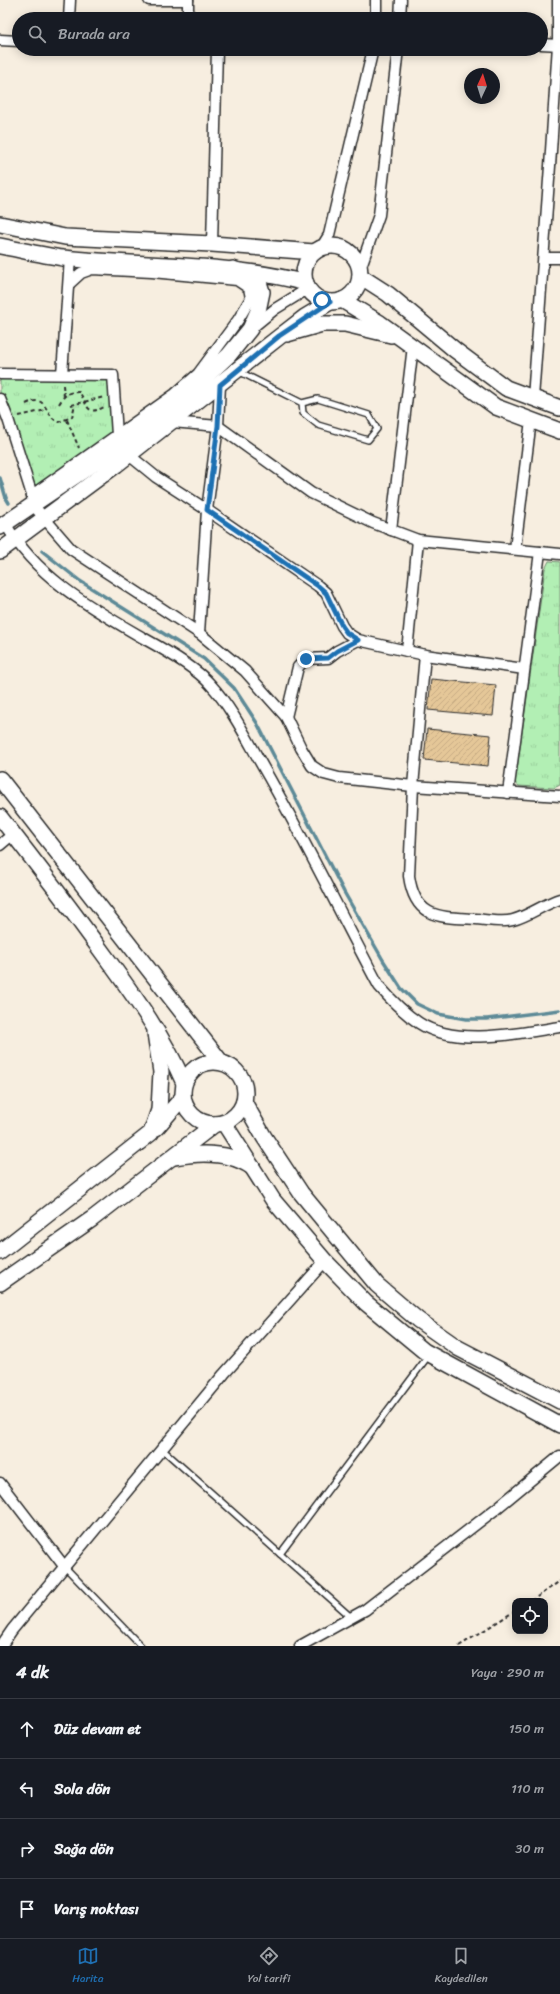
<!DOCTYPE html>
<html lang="tr">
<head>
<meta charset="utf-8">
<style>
	body { margin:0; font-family:Sriracha,sans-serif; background:#242831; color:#f1f3f6 }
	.controls { position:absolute; right:12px; bottom:12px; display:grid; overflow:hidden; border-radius:8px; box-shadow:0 2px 10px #0003 }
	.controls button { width:36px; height:36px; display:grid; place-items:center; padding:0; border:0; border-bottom:1px solid #363941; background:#171b24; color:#f1f3f6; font:20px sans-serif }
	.compass { position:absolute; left:464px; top:68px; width:36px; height:36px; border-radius:50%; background:#171b24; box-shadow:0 2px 10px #0003; rotate:4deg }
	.stop { position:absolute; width:12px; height:12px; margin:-9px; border:3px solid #1f6fb2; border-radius:50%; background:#fff }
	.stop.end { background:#1f6fb2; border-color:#fff; box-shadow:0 1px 4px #0008 }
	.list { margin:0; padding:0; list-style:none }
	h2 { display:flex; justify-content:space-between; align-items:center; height:52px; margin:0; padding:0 16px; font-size:17px }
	h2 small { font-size:13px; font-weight:400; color:#9ea1a6 }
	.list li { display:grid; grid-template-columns:26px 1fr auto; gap:12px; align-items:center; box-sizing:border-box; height:60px; padding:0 16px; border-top:1px solid #363941 }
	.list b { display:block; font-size:15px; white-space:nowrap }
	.list em { font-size:13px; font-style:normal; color:#9ea1a6 }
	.icon { flex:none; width:22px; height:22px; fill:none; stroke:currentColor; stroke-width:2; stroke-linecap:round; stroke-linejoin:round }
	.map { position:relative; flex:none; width:560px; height:1646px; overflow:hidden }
	.search { position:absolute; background:#171b24; box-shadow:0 2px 10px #0003; left:12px; right:12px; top:12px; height:44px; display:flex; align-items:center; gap:10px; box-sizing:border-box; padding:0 14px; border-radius:22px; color:#9ea1a6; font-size:15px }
	.sheet { height:292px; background:#171b24 }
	nav { display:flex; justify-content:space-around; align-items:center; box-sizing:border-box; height:56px; border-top:1px solid #363941; background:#171b24; font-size:11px; color:#9ea1a6 }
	nav a { display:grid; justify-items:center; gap:2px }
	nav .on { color:#1f6fb2 }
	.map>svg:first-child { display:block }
	.park { fill:url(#park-tufts); stroke:#6e8d70 }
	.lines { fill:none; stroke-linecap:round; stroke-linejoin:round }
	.stream { stroke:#5d8a97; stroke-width:3.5 }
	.building { fill:url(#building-hatch); stroke:#2b2b2b }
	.lane-casing { stroke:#2b2b2b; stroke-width:8 }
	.street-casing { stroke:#2b2b2b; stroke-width:13 }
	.secondary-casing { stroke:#2b2b2b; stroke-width:18 }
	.path { stroke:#2b2b2b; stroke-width:2; stroke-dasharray:4 3; stroke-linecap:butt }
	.lane { stroke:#fff; stroke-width:5 }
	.street { stroke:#fff; stroke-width:10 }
	.secondary { stroke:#fff; stroke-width:15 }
	.route { stroke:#1f6fb2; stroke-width:5 }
</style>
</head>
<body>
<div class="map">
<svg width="560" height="1646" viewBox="0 0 560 1646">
	<defs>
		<pattern id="park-tufts" width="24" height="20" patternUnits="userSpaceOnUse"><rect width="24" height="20" fill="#b2efb4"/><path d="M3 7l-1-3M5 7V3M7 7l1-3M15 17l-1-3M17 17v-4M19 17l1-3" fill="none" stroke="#99cd9b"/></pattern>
		<pattern id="building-hatch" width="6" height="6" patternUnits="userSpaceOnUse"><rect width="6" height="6" fill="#e5c798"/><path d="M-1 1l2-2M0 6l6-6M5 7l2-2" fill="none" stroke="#c5ab83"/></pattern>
	</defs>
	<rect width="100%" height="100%" fill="#f7eee0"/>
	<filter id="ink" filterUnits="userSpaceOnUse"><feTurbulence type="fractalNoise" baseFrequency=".025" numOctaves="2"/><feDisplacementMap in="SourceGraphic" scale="8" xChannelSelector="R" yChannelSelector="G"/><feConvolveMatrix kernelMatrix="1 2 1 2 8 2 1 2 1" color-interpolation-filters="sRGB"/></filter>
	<g filter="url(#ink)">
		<g class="park">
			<polygon points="0,377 112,377 116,434 34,491 0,395"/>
			<polygon points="549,561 560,562 560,785 554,788 519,786 515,783 545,569"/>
		</g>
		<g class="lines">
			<g class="stream">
				<polyline points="0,478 6,498 9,503"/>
				<polyline points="42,551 80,581 204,659 234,688 257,723 344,892 383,960 401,988 417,1004 438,1014 466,1019 487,1019 560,1010"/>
			</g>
		</g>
		<g class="building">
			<polygon points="431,679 496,685 493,716 428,710"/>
			<polygon points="427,729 491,735 488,766 424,760"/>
		</g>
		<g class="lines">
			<defs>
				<g id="lane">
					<polyline points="238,371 302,403 318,399 369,415 377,429 368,440 318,425 303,413 302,403"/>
					<polyline points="162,1449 351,1617"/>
					<polyline points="280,1554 429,1355"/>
					<polyline points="64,1566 141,1646"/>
				</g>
				<g id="street">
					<polyline points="149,0 188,0"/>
					<polyline points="188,0 188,19"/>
					<polyline points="69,19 70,0"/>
					<polyline points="376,19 376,0"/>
					<polyline points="400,19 401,0"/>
					<polyline points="0,40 19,41"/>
					<polyline points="541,44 560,45"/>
					<polyline points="212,244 217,49"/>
					<polyline points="321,248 329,235 373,49"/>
					<polyline points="544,258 560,258"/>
					<polyline points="360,269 379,215 398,49"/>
					<polyline points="253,327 275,309 309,288"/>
					<polyline points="0,374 113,375 117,435"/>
					<polyline points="62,374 70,258"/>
					<polyline points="533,398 550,166 558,45 558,0"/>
					<polyline points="0,399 8,419 32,495 175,394 198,374 238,320 251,298 249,288 237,280 152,272 92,269 81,273 69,284"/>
					<polyline points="172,422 218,426 311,493 373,523 418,540 560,554"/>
					<polyline points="129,455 156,477 207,510 318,586 326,593 342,626 347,633 358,640 425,655 524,669"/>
					<polyline points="32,495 33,505 71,549 199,633 245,671 286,717 301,748 312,766 324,774 339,778 413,786 560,796"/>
					<path d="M5 523C36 578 93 609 145 639 165 650 195 667 210 684 232 708 247 739 263 767 304 838 340 913 379 986 391 1000 404 1013 419 1023 455 1047 520 1033 560 1027"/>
					<polyline points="391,530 413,346"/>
					<polyline points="515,549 531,420"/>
					<polyline points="199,633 207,510 218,426 220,385"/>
					<polyline points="407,651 418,540"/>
					<path d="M425 655 413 786 409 876C415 919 439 917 476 919 487 920 502 923 513 920 529 916 544 904 560 899"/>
					<polyline points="286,717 298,667 306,659 328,658 337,651 358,640"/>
					<polyline points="508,793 540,552"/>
					<polyline points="0,845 13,834"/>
					<polyline points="0,1483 64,1566"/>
					<polyline points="1,1646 12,1630 224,1374 325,1261"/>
					<polyline points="300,1646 365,1610 497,1508 560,1456"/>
				</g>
				<g id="secondary">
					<polyline points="0,224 65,237 212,244 314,252"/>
					<path d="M0 246C21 250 42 255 63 258 144 267 226 262 306 283"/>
					<circle cx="332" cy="274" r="28"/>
					<polyline points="360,276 388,294 455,350 506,388 560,408"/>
					<polyline points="342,300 380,323 496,407 560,431"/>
					<polyline points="287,334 322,324 345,324 391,335"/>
					<polyline points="0,527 124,443 173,407 229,355 250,329 258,311 262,292 258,279 233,269"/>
					<polyline points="0,551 116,465 279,337 305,317 330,302"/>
					<polyline points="0,779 221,1062"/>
					<path d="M0 817C36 863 71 909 105 956 135 997 164 1037 184 1083"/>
					<circle cx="214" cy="1093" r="31"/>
					<polyline points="244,1102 264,1137 301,1193 377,1285 418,1320 458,1348 560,1401"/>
					<polyline points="224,1123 273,1200 325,1261 366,1303 424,1351 560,1425"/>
					<polyline points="156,1128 183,1097"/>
					<path d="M175 1157C201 1152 230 1152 252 1167"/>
					<polyline points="0,1252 151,1133 159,1110 161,1072 155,1033"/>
					<polyline points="0,1283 92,1219 215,1124"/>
				</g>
			</defs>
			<use href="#lane" class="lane-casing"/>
			<use href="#street" class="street-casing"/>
			<use href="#secondary" class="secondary-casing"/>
			<g class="path">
				<polyline points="63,385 64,396"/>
				<path d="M26 404C48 393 43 414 58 422L72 417 75 404"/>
				<path d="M59 404C65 394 68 392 79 392 88 403 85 417 104 407"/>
				<polyline points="71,405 104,397"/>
				<polyline points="19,416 46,410"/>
				<polyline points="67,420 79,448"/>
				<polyline points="531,1601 560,1581"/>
				<polyline points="459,1646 515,1611"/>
			</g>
			<use href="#lane" class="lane"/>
			<use href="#street" class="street"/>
			<use href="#secondary" class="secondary"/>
		</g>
	</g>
	<g class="lines" filter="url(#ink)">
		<polyline class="route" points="306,659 328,658 337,651 358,640 347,633 342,626 326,593 318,586 207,510 218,426 220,385 279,336 330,302 322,300"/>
	</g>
</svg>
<div class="controls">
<button><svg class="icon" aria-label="locate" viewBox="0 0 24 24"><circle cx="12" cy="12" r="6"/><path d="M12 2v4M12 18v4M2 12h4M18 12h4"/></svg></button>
</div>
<svg class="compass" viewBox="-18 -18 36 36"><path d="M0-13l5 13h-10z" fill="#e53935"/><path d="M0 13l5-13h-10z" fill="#9ea1a6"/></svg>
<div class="stop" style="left:322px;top:300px"></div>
<div class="stop end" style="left:306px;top:659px"></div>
<div class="search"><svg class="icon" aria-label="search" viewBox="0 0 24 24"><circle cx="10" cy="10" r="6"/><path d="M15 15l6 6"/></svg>Burada ara</div>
</div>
<section class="sheet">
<h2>4 dk<small>Yaya · 290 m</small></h2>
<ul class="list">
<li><svg class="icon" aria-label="ahead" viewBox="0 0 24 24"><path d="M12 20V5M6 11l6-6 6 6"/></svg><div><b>Düz devam et</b></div><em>150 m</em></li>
<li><svg class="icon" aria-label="left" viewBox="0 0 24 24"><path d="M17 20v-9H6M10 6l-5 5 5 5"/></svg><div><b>Sola dön</b></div><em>110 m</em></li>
<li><svg class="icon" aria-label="right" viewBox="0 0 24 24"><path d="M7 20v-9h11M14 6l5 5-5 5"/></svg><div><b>Sağa dön</b></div><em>30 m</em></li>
<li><svg class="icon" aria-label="arrive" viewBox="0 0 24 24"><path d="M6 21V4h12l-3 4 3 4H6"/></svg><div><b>Varış noktası</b></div></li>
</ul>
</section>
<nav>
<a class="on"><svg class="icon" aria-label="map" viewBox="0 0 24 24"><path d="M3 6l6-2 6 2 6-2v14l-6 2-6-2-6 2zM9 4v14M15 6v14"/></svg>Harita</a>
<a><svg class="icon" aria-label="directions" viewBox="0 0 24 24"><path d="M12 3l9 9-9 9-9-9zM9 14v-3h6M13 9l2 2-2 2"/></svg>Yol tarifi</a>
<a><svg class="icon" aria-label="saved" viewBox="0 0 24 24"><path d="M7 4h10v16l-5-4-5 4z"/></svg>Kaydedilen</a>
</nav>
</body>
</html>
